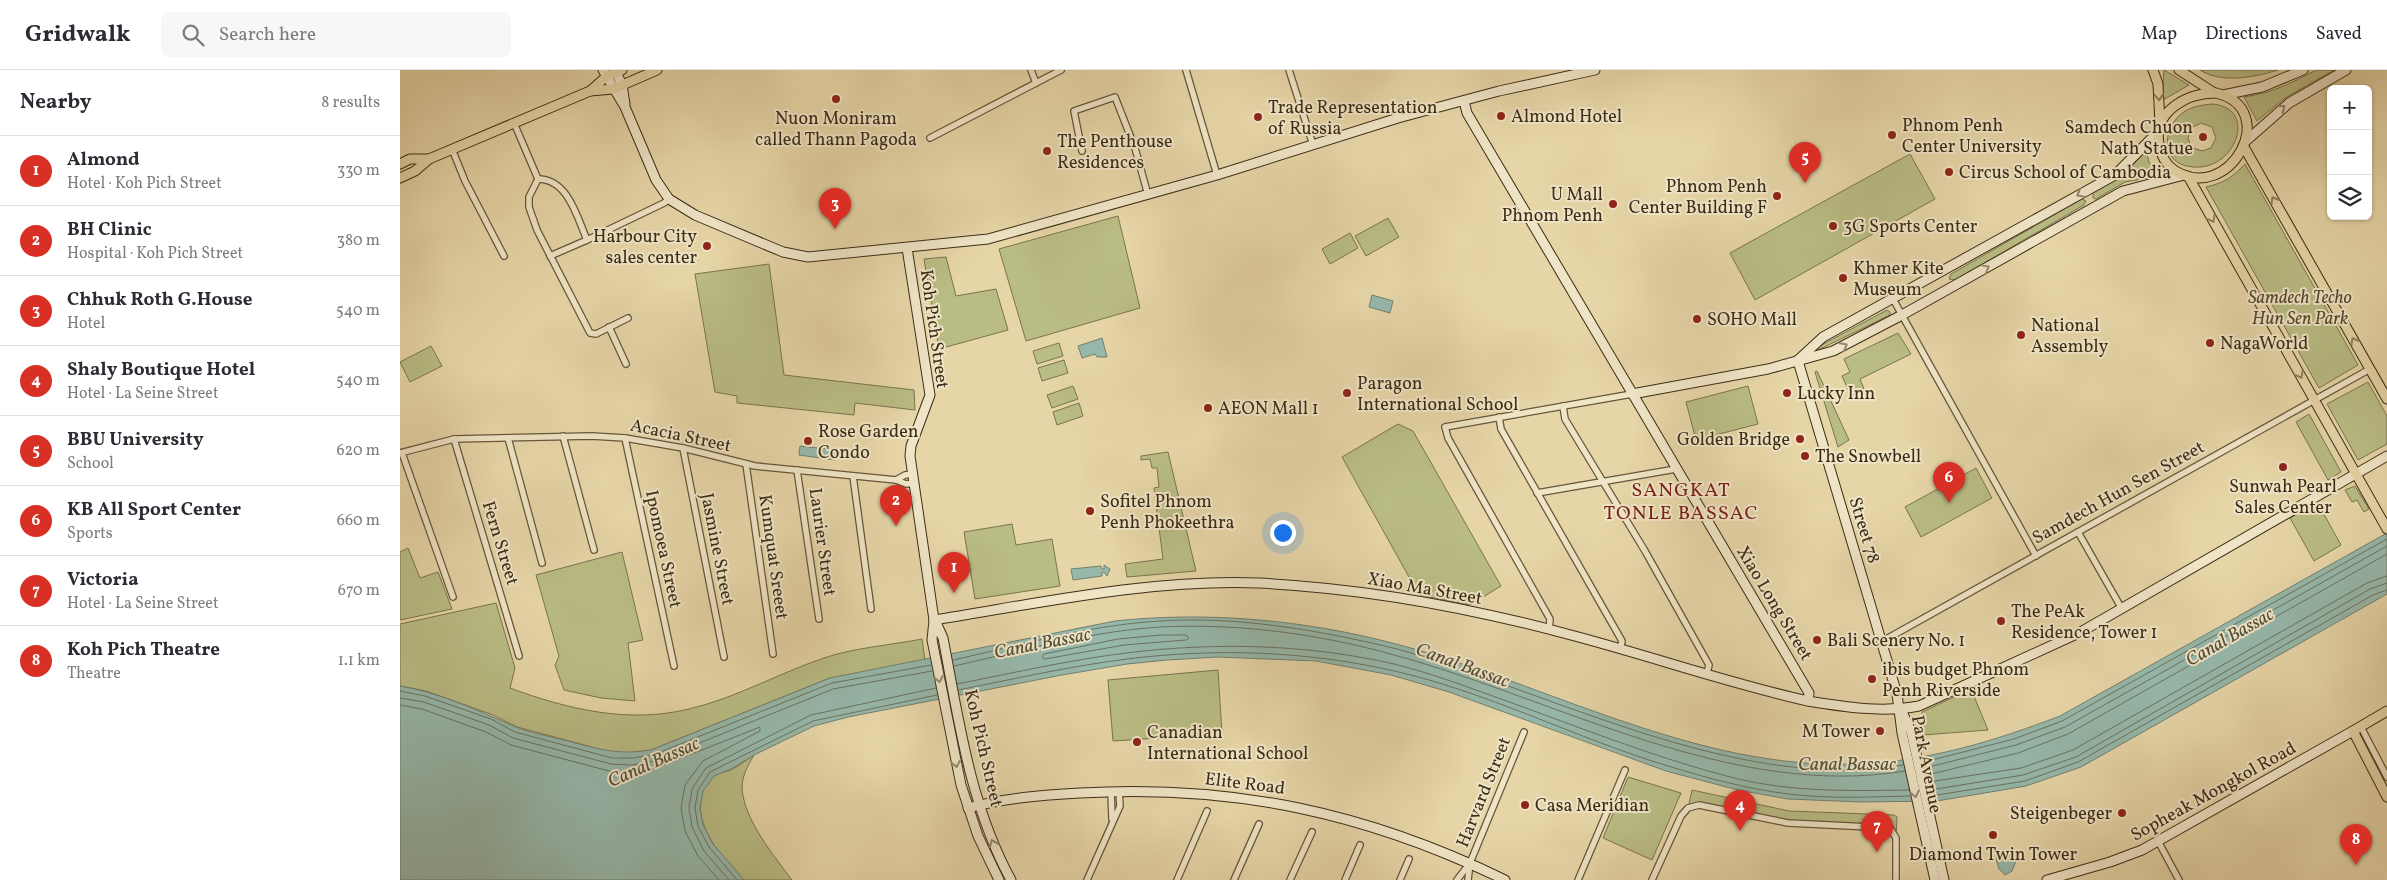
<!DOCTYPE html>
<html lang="en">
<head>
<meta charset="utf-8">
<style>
	body { margin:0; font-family:Vollkorn,serif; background:#f7f7f7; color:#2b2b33 }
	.controls { position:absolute; right:15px; top:15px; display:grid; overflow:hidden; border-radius:8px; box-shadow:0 1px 4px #0004 }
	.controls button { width:45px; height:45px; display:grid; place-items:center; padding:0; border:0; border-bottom:1px solid #e1e1e2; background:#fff; color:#2b2b33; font:25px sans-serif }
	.you { position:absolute; left:882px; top:462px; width:18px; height:18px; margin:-12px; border:4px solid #fff; border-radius:50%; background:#1a73e8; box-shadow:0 0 0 8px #1a73e833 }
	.badge { display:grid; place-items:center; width:32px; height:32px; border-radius:50%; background:#d93025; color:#fff; font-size:16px; font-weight:700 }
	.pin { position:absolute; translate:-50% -41px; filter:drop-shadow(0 1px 2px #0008) }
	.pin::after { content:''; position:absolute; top:26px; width:18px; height:15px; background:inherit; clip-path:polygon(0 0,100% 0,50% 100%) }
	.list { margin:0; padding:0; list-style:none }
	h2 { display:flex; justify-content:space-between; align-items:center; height:65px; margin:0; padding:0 20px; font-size:21px }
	h2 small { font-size:16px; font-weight:400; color:#7c7c81 }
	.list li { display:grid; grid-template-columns:32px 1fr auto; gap:15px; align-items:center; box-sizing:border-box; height:70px; padding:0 20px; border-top:1px solid #e1e1e2 }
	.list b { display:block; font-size:19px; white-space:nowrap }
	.list p { margin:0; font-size:16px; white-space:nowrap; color:#7c7c81 }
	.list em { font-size:16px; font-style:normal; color:#7c7c81 }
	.icon { flex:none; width:28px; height:28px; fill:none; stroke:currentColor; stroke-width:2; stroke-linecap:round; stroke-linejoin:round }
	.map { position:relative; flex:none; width:1987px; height:810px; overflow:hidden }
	header { display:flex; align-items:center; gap:30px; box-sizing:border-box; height:70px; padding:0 25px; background:#fff; border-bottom:1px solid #e1e1e2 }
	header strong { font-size:24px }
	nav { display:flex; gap:28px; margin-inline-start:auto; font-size:18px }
	.search { width:350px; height:45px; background:#f7f7f7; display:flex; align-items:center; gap:12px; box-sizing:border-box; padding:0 18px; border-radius:8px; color:#7c7c81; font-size:19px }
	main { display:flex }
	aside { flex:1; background:#fff }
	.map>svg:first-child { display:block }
	.green { fill:#b9bc84; stroke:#7a744d; fill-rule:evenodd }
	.water { fill:#96b8ab; stroke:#72806f }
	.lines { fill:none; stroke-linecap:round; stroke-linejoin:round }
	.shore { stroke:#697260; stroke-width:1 }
	.street-casing { stroke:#66563a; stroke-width:8 }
	.secondary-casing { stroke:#3c2c16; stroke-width:11 }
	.primary-casing { stroke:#3c2c16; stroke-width:11 }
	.street { stroke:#efe4c6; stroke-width:5.5 }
	.secondary { stroke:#efe4c6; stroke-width:9 }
	.primary { stroke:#e6d5a7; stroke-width:9 }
	.oneway { stroke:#91805e }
	.oneway2 { stroke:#96886e }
	.poi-dot { fill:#8f2418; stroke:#efe4c6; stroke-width:2 }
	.labels { text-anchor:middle; stroke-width:4; stroke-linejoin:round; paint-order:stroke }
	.poi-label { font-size:18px; fill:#3c2c16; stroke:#efe4c6; text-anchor:start }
	.park-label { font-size:18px; font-style:italic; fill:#55492c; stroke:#efe4c6 }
	.street-label { font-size:18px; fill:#3c2c16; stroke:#efe4c6 }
	.water-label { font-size:19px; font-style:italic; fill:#524f3b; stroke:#efe4c6 }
	.quarter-label { font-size:20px; letter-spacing:1px; fill:#7a1f14; stroke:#efe4c6 }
</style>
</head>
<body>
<header>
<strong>Gridwalk</strong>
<div class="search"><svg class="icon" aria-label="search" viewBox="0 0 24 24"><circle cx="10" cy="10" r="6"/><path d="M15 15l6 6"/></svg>Search here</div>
<nav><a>Map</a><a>Directions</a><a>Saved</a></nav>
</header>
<main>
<aside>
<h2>Nearby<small>8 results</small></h2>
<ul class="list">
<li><span class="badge">1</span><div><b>Almond</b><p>Hotel · Koh Pich Street</p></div><em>330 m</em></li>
<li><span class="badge">2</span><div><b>BH Clinic</b><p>Hospital · Koh Pich Street</p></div><em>380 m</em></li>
<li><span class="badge">3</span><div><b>Chhuk Roth G.House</b><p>Hotel</p></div><em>540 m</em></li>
<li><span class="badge">4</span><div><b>Shaly Boutique Hotel</b><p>Hotel · La Seine Street</p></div><em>540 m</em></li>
<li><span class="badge">5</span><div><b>BBU University</b><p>School</p></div><em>620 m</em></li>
<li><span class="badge">6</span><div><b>KB All Sport Center</b><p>Sports</p></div><em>660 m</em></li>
<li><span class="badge">7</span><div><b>Victoria</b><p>Hotel · La Seine Street</p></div><em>670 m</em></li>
<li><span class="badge">8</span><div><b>Koh Pich Theatre</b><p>Theatre</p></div><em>1.1 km</em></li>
</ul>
</aside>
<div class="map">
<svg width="1987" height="810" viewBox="0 0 1987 810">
	<rect width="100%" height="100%" fill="#e6d5a7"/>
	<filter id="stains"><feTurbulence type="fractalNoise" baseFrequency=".004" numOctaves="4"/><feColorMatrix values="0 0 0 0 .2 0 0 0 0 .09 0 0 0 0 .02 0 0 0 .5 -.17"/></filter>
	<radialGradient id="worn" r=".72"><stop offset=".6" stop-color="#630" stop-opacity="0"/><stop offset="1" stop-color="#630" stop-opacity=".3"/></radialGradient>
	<g class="green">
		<polygon points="1764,0 1789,15 1763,30 1762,28"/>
		<path d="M1800 0H1878C1856 7 1821 14 1800 0Z"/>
		<path d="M1916 0H1934L1885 28 1857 51 1844 27C1871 23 1892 13 1916 0Z"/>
		<path d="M1813 34C1861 39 1833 107 1787 96 1762 91 1763 62 1778 47 1787 37 1800 35 1813 34ZM1801 53 1812 57 1816 68 1811 78 1802 81 1791 77 1788 68 1791 58Z"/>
		<polygon points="1746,81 1749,92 1759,106 1725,112 1696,129 1693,128 1693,123 1722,106"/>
		<polygon points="1510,84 1535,129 1355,230 1330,183"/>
		<path d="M1845 94 1958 295 1919 318 1806 117C1824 113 1833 107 1845 94Z"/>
		<polygon points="1682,129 1686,131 1684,135 1555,210 1549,209 1551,204"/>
		<polygon points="718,146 740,238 626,271 599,179"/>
		<polygon points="988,148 999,167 966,186 955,166"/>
		<polygon points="950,163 958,178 930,194 922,179"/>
		<polygon points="546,187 556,226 596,219 608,260 539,279 524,189"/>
		<polygon points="369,194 384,305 514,320 515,340 455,333 454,345 337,333 337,326 315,322 295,204"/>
		<polygon points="1487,240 1490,242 1490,245 1416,281 1416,278"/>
		<polygon points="1498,263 1511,284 1460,309 1464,319 1451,326 1442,306 1450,302 1444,289"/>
		<polygon points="659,273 663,286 637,294 633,281"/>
		<polygon points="31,276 42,296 10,312 0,292"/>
		<polygon points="664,290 668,303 642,311 638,298"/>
		<polygon points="1417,301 1449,370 1438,377 1415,302"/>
		<polygon points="1968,312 1987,346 1987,374 1958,390 1927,334"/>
		<polygon points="673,316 678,329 652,338 647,325"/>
		<polygon points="1348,316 1358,354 1296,370 1286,332"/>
		<polygon points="679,333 683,346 657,355 653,342"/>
		<polygon points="1909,344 1941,402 1928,410 1896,352"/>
		<polygon points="998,354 1013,361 1101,516 1070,535 1019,525 942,387"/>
		<polygon points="768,382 796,501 727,507 725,494 763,489 754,418 759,417 757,398 752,398 750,389 741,390 741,386"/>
		<polygon points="1576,398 1592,428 1521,467 1505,437"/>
		<polygon points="1955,416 1969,439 1964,442 1957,430 1952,432 1945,420"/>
		<polygon points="1913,435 1916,439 1920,437 1941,475 1914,491 1890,448"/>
		<polygon points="612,454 616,475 652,469 660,516 575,529 564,462"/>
		<polygon points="8,478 20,508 38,502 52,539 0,550 0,482"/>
		<polygon points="222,482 243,570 228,573 235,631 201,628 164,620 155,595 159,586 136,505"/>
		<path d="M96 533 115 598 110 618C167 639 228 654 289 639 336 628 379 603 424 588 452 578 492 575 522 569L525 591 430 608 251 680 232 683H214L117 657 93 645 26 621 0 616V554Z"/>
		<polygon points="818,600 822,664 713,671 708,610"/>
		<polygon points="1571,619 1588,660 1523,665 1522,642"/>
		<path d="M354 685C348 695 342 706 342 718 344 750 374 786 392 810H344C320 787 279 739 313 707 317 703 325 702 331 700 339 696 346 690 354 685Z"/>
		<polygon points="1228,707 1281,723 1252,790 1203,768"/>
		<polygon points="1292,720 1389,741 1494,745 1497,747 1496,768 1493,760 1388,753 1299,735 1288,738"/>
	</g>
	<g class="water">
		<polygon points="972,225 993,231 990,243 969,237"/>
		<polygon points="702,268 707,287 697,287 695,284 682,288 678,276"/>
		<polygon points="400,376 436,380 435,390 399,385"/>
		<path d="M1987 463V524L1681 697 1626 716 1537 731 1461 732 1388 729 1338 720 1266 701 1049 622 991 605 916 591 818 587 767 590 727 594 662 605 448 647 414 656 354 685 331 699 314 706 303 721 300 738 303 755 313 774 344 810H0V616C44 624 76 640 116 657 133 664 154 667 172 672 201 680 220 685 251 680L430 608 715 551C809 541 905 550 996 574 1148 614 1295 700 1456 694 1526 692 1595 671 1660 646Z"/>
		<polygon points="704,495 710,499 707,506 704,502 702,503 702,506 673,510 671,499 701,496 702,499 704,499"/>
		<polygon points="1603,779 1614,785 1616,791 1612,801 1605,805 1599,799 1596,789"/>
	</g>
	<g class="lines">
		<g class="shore">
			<polygon points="762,565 786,565 789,568 786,570 724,575 645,589 642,587 644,584 718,569"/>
			<path d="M553 590C621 575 690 555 760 551 837 546 918 560 993 578 1021 585 1049 596 1077 605 1208 650 1362 719 1503 695"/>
			<path d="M554 596C622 581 691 561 761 557 838 553 920 564 994 585 1157 629 1331 730 1505 701"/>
			<path d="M557 614C613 603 669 590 726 583 815 572 907 574 994 594 1035 604 1075 620 1115 634 1189 661 1262 690 1338 709 1394 722 1452 721 1509 720"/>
			<path d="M558 620C614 609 671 596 727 589 816 578 904 581 990 600 1086 621 1175 668 1268 696 1307 708 1348 719 1388 724 1428 729 1470 727 1510 726"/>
			<polyline points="0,621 25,626 91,649 115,662 212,688 232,688 253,685 432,613 531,595"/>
			<polyline points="0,628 24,632 89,655 113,668 211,694 232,695 255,691 433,619 532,601"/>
			<polyline points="0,635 22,639 86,662 111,675 213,702 234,702 256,698 360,657 360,661 303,691 285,715 281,738 285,761 298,786 319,810"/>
			<polyline points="1524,692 1614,669 1662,651 1987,469"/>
			<polyline points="1525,698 1616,675 1665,657 1987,476"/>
			<polyline points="1527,705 1618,683 1668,664 1987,484"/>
			<polyline points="1528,712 1621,698 1673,680 1967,513 1987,506"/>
			<polyline points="1530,720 1623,705 1676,687 1970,519 1987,513"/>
			<polyline points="1531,726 1625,711 1678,692 1973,525 1987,520"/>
			<polyline points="329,810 304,781 292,757 289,738 292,719 306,698 411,645 536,618"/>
			<polyline points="337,810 309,777 298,756 295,738 298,720 310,702 413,651 537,625"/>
		</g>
		<defs>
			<g id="street">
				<polyline points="631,0 636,13"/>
				<polyline points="786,0 817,105"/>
				<polyline points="889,0 913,75"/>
				<polyline points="114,53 138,109"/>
				<polyline points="530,68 661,0"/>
				<polyline points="52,79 65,111 104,186"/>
				<polyline points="682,81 674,41 715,27 735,78 748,125"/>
				<polyline points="138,109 129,127 129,137 137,160 190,263 196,264 228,248"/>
				<path d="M138 109C168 109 177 147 187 170L264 133 269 129"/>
				<polyline points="150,186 187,170"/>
				<polyline points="1493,229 1636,486"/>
				<polyline points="209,257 226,294"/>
				<polyline points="1163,336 1165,349 1245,481 1309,595 1307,603"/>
				<polyline points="1099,347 1101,359 1222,571 1220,580"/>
				<polyline points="163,366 194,480"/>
				<polyline points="108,368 142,493"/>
				<polyline points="225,368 274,596"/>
				<polyline points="54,369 119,586"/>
				<polyline points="283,378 324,587"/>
				<polyline points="0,383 54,369 192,366 225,368 283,378 355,396 496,410 506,414 514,413"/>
				<polyline points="2,383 53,527"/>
				<polyline points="346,394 373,584"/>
				<polyline points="397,400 419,549"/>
				<polyline points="453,406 471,539"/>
				<polyline points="496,410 505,405 513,404"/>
				<polyline points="1137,423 1276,399"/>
				<polyline points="1678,462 1722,539"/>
				<polyline points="1149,560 1150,549 1048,368 1045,357 1232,324"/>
				<polyline points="1481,572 1970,299"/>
				<polyline points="1961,657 1987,707"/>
				<polyline points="711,722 712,749"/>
				<polyline points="1758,771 1779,810"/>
				<polyline points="687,810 720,736 719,721"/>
				<polyline points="777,810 807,741"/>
				<polyline points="834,810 859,754"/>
				<polyline points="890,810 912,762"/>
				<polyline points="945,810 960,775"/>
				<polyline points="1000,810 1009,789"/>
				<polyline points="1057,810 1070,793"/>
				<polyline points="1068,810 1070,793 1124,662"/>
				<polyline points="1178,810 1225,700"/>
				<polyline points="1252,810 1281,746 1288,738 1299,735 1388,753 1490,758 1496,768 1496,810"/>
			</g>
			<g id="secondary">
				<polyline points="203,0 225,37 256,110 269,129 295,145 383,182 408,187 588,169 817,105 998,48 1099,21 1195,0"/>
				<polyline points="215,0 222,15 225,34"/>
				<polyline points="1823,25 1862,17 1903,0"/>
				<polyline points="1064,31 1067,43 1409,623 1408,631"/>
				<polyline points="1846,71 1889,33 1946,0"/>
				<polyline points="507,178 530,325 511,376 510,386 534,550 532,570 561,715 578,766 599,810"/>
				<polyline points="1398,290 1423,267 1715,105 1758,62"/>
				<polyline points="1398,291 1497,624 1502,663 1535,810"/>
				<polyline points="1232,324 1368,299 1433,281 1502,245 1723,121 1784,105"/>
				<path d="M534 550C641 533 750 509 858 513 962 518 1067 537 1167 564 1248 585 1327 613 1408 631 1445 637 1482 643 1519 636L1679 563 1987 386"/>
				<path d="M535 550 543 568C559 651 570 735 611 810"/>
				<polyline points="1503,644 1511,661 1544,810"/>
				<path d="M568 738C604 728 643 725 680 723 834 714 967 743 1105 810"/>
				<polyline points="1647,810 1710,792 1742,780 1953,661"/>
			</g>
			<g id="primary">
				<polyline points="1753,0 1758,14 1760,54"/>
				<polyline points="1779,0 1813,22"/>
				<polyline points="190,21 213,19 257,0"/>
				<path d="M1816 23C1883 39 1829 136 1774 100 1765 94 1761 85 1759 74 1753 41 1787 23 1816 23Z"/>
				<polyline points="1844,77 1987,329"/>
				<polyline points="0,94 10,89 29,89"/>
				<polyline points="1788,106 1987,459"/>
				<polyline points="0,108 15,101 29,89 190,21 207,6 222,0"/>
				<polyline points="1987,641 1953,661 1987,727"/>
			</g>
		</defs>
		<use href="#street" class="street-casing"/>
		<use href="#secondary" class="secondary-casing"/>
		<use href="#primary" class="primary-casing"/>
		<use href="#street" class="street"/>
		<use href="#secondary" class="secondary"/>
		<use href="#primary" class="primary"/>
	</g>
	<defs><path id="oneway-chevron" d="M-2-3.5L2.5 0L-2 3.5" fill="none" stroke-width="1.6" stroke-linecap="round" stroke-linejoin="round" transform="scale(1.25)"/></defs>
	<g class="oneway">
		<use href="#oneway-chevron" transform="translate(1759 27) rotate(85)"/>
		<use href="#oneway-chevron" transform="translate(1874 130) rotate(-120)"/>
		<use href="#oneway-chevron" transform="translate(1812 149) rotate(61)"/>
		<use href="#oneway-chevron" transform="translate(1954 271) rotate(-120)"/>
		<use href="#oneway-chevron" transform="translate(1900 305) rotate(61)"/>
	</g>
	<g class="oneway2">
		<use href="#oneway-chevron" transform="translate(1882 38) rotate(-38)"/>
		<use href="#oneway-chevron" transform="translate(1680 124) rotate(151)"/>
		<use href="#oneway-chevron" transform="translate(1586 198) rotate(-29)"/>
		<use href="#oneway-chevron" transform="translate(1444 276) rotate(-28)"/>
		<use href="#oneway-chevron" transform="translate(539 609) rotate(79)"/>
		<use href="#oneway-chevron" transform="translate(556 694) rotate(79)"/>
		<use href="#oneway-chevron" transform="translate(1515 724) rotate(77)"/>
		<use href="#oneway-chevron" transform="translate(593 773) rotate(-113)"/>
	</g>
	<g class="poi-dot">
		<circle cx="436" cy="29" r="5"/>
		<circle cx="1101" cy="46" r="5"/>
		<circle cx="858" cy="47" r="5"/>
		<circle cx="1492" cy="65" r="5"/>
		<circle cx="1803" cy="67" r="5"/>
		<circle cx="647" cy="81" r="5"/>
		<circle cx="1549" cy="102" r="5"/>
		<circle cx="1377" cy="126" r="5"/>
		<circle cx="1213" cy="134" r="5"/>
		<circle cx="1433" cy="156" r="5"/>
		<circle cx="307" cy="176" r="5"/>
		<circle cx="1443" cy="208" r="5"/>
		<circle cx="1297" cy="249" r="5"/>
		<circle cx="1621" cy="265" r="5"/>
		<circle cx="1810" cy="273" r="5"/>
		<circle cx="947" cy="323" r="5"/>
		<circle cx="1387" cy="323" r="5"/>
		<circle cx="808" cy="338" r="5"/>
		<circle cx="1400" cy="369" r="5"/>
		<circle cx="408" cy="371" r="5"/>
		<circle cx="1405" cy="386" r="5"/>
		<circle cx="1883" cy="397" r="5"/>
		<circle cx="690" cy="441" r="5"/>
		<circle cx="1601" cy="551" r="5"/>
		<circle cx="1417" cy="570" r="5"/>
		<circle cx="1472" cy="609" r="5"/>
		<circle cx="1480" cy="661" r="5"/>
		<circle cx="737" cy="672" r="5"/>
		<circle cx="1125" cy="735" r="5"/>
		<circle cx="1722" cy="743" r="5"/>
		<circle cx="1593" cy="765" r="5"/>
	</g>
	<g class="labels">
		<g class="poi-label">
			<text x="868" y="43">Trade Representation<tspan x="868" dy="21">of Russia</tspan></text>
			<text x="1111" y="52">Almond Hotel</text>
			<text x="436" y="54" text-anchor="middle">Nuon Moniram<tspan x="436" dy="21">called Thann Pagoda</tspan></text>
			<text x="1502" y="61">Phnom Penh<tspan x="1502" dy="21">Center University</tspan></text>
			<text x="1793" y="63" text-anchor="end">Samdech Chuon<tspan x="1793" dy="21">Nath Statue</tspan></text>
			<text x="657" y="77">The Penthouse<tspan x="657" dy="21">Residences</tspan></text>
			<text x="1559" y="108">Circus School of Cambodia</text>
			<text x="1367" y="122" text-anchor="end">Phnom Penh<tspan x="1367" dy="21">Center Building F</tspan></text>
			<text x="1203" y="130" text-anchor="end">U Mall<tspan x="1203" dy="21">Phnom Penh</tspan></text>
			<text x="1443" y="162">3G Sports Center</text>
			<text x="297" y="172" text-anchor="end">Harbour City<tspan x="297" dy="21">sales center</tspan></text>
			<text x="1453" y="204">Khmer Kite<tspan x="1453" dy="21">Museum</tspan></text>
			<text x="1307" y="255">SOHO Mall</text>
			<text x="1631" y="261">National<tspan x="1631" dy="21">Assembly</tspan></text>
			<text x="1820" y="279">NagaWorld</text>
			<text x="957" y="319">Paragon<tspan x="957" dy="21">International School</tspan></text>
			<text x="1397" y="329">Lucky Inn</text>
			<text x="818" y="344">AEON Mall 1</text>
			<text x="418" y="367">Rose Garden<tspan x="418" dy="21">Condo</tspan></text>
			<text x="1390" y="375" text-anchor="end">Golden Bridge</text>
			<text x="1415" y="392">The Snowbell</text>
			<text x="1883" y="422" text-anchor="middle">Sunwah Pearl<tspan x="1883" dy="21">Sales Center</tspan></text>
			<text x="700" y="437">Sofitel Phnom<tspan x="700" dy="21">Penh Phokeethra</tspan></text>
			<text x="1611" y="547">The PeAk<tspan x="1611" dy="21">Residence, Tower 1</tspan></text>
			<text x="1427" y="576">Bali Scenery No. 1</text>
			<text x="1482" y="605">ibis budget Phnom<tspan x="1482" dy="21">Penh Riverside</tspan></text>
			<text x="1470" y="667" text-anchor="end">M Tower</text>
			<text x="747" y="668">Canadian<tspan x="747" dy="21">International School</tspan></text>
			<text x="1135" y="741">Casa Meridian</text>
			<text x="1712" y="749" text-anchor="end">Steigenbeger</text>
			<text x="1593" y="790" text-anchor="middle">Diamond Twin Tower</text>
		</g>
		<g class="park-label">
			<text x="1900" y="233">Samdech Techo<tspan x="1900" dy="21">Hun Sen Park</tspan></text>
		</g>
		<g class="street-label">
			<text transform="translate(535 259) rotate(82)" y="6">Koh Pich Street</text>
			<text transform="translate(281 365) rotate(12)" y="6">Acacia Street</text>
			<text transform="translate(1718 422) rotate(-29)" y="6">Samdech Hun Sen Street</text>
			<text transform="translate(1465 460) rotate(73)" y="6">Street 78</text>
			<text transform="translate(423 472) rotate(82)" y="6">Laurier Street</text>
			<text transform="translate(101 473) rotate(73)" y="6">Fern Street</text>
			<text transform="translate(264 479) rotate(78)" y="6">Ipomoea Street</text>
			<text transform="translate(318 479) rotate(79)" y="6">Jasmine Street</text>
			<text transform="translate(374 487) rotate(82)" y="6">Kumquat Sreeet</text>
			<text transform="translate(1025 518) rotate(10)" y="6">Xiao Ma Street</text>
			<text transform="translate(1375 533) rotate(59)" y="6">Xiao Long Street</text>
			<text transform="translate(584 678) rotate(77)" y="6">Koh Pich Street</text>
			<text transform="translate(1527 694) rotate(79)" y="6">Park Avenue</text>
			<text transform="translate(845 713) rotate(7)" y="6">Elite Road</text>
			<text transform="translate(1813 721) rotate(-29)" y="6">Sopheak Mongkol Road</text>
			<text transform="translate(1083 722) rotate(-68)" y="6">Harvard Street</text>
		</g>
		<g class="water-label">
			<text transform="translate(1829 566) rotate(-30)" y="7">Canal Bassac</text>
			<text transform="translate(642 572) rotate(-11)" y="7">Canal Bassac</text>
			<text transform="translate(1063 594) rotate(20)" y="7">Canal Bassac</text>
			<text transform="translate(253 691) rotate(-24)" y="7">Canal Bassac</text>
			<text x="1447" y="700">Canal Bassac</text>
		</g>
		<g class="quarter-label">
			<text x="1281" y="426">SANGKAT<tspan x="1281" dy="23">TONLE BASSAC</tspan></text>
		</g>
	</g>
	<rect width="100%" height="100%" filter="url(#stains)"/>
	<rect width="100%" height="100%" fill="url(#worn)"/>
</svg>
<div class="controls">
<button>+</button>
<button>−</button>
<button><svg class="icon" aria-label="layers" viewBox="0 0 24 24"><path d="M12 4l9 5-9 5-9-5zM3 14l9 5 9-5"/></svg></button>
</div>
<div class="you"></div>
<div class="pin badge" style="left:554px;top:523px">1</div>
<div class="pin badge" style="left:496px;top:456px">2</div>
<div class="pin badge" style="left:435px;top:159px">3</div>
<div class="pin badge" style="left:1340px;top:761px">4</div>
<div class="pin badge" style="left:1405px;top:113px">5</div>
<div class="pin badge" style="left:1549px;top:433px">6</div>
<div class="pin badge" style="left:1477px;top:782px">7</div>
<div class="pin badge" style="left:1956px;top:795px">8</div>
</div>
</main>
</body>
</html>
